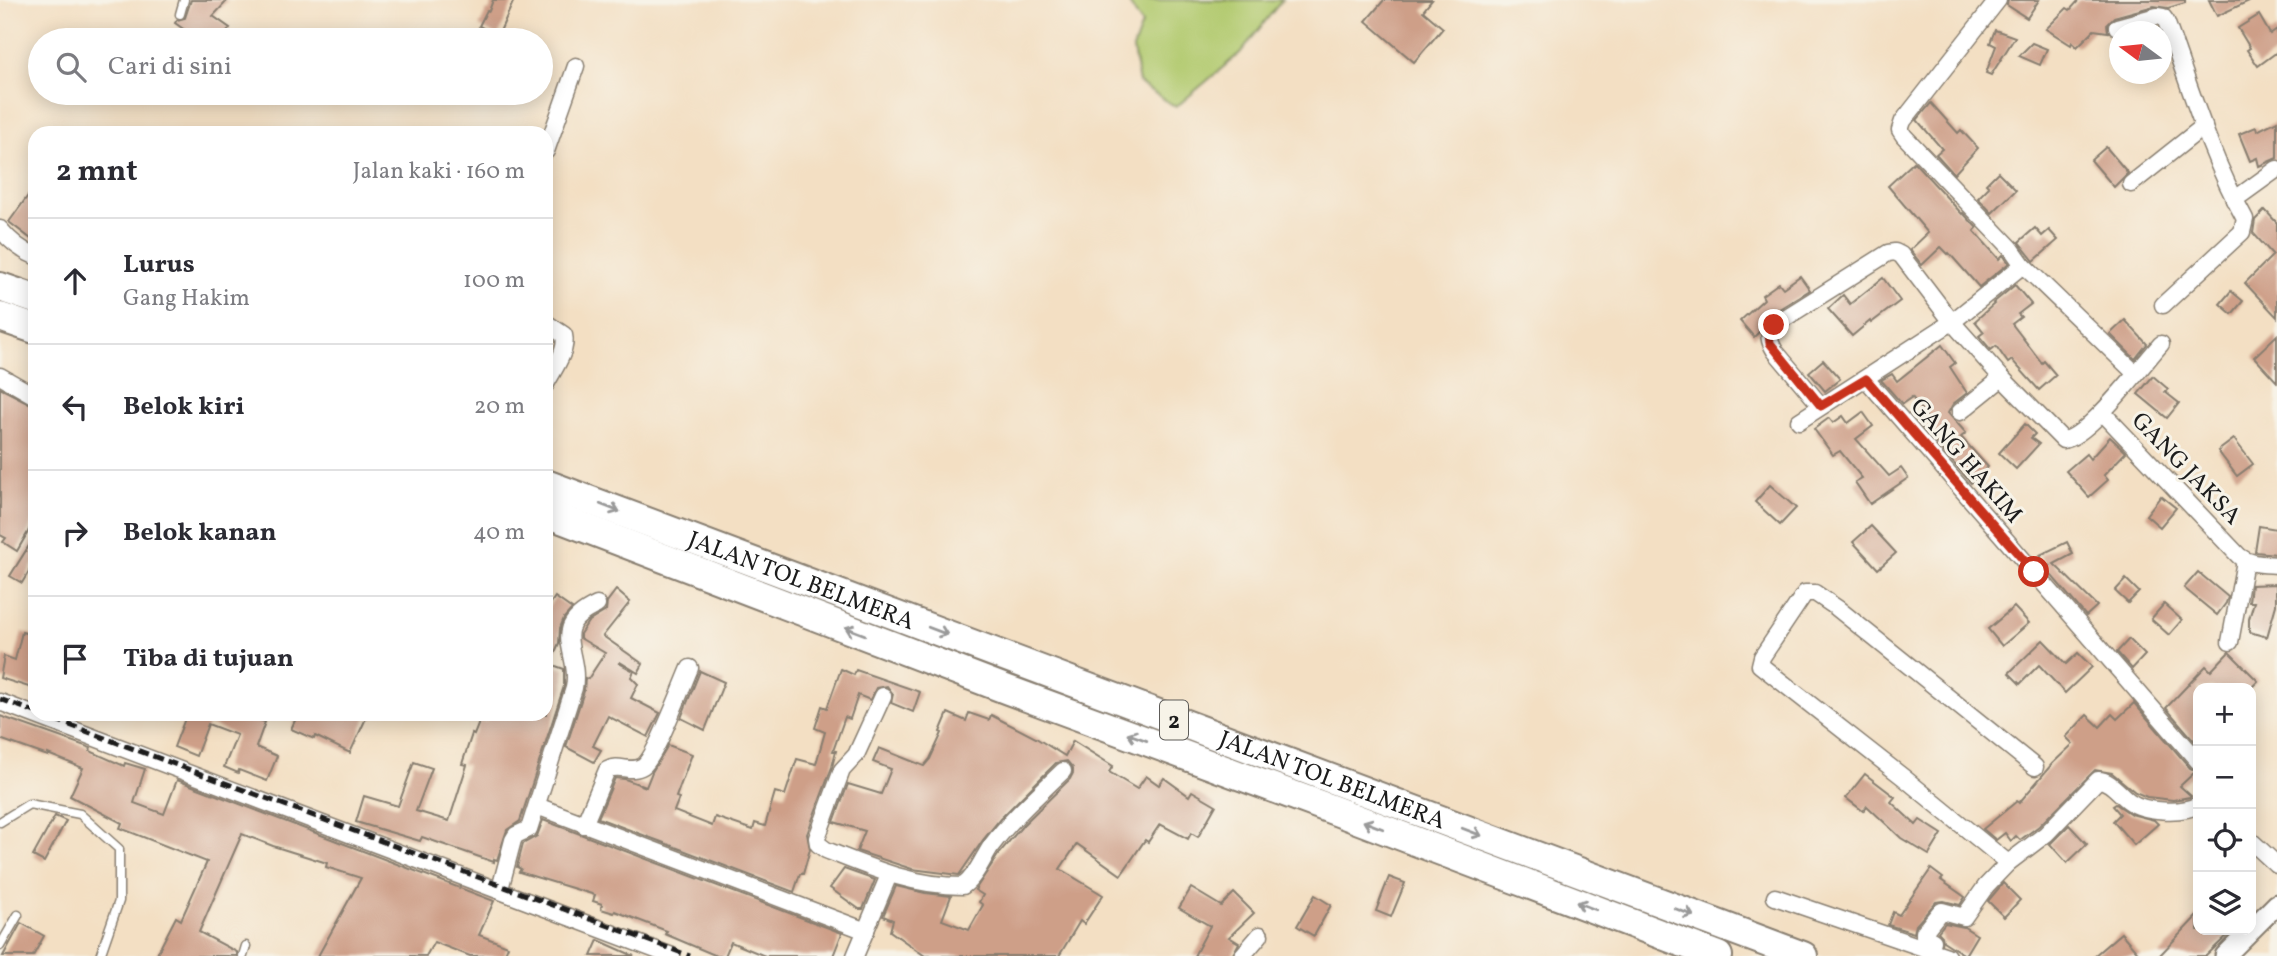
<!DOCTYPE html>
<html lang="id">
<head>
<meta charset="utf-8">
<style>
	body { margin:0; font-family:Vollkorn,serif; background:#f2f2f3; color:#2b2b33 }
	.controls { position:absolute; right:21px; bottom:21px; display:grid; overflow:hidden; border-radius:14px; box-shadow:0 4px 18px #0003 }
	.controls button { width:63px; height:63px; display:grid; place-items:center; padding:0; border:0; border-bottom:2px solid #e1e1e2; background:#fff; color:#2b2b33; font:35px sans-serif }
	.compass { position:absolute; left:2109px; top:21px; width:63px; height:63px; border-radius:50%; background:#fff; box-shadow:0 4px 18px #0003; rotate:285deg }
	.stop { position:absolute; width:21px; height:21px; margin:-16px; border:5px solid #c8321e; border-radius:50%; background:#fff }
	.stop.end { background:#c8321e; border-color:#fff; box-shadow:0 2px 7px #0008 }
	.list { margin:0; padding:0; list-style:none }
	h2 { display:flex; justify-content:space-between; align-items:center; height:91px; margin:0; padding:0 28px; font-size:30px }
	h2 small { font-size:23px; font-weight:400; color:#7c7c81 }
	.list li { display:grid; grid-template-columns:46px 1fr auto; gap:21px; align-items:center; box-sizing:border-box; height:126px; padding:0 28px; border-top:2px solid #e1e1e2 }
	.list b { display:block; font-size:26px; white-space:nowrap }
	.list p { margin:0; font-size:23px; white-space:nowrap; color:#7c7c81 }
	.list em { font-size:23px; font-style:normal; color:#7c7c81 }
	.icon { flex:none; width:38px; height:38px; fill:none; stroke:currentColor; stroke-width:2; stroke-linecap:round; stroke-linejoin:round }
	.map { position:relative; flex:none; width:2277px; height:956px; overflow:hidden }
	.search { position:absolute; background:#fff; box-shadow:0 4px 18px #0003; left:28px; top:28px; width:525px; height:77px; display:flex; align-items:center; gap:18px; box-sizing:border-box; padding:0 24px; border-radius:38px; color:#7c7c81; font-size:26px }
	.panel { position:absolute; background:#fff; box-shadow:0 4px 18px #0003; left:28px; top:126px; width:525px; height:595px; border-radius:21px }
	.map>svg:first-child { display:block }
	.green { fill:#b2ca6f; stroke:#677346; stroke-width:2 }
	.building { fill:#ce9f88 }
	.lines { fill:none; stroke-linecap:round; stroke-linejoin:round }
	.service-casing { stroke:#887e70; stroke-width:11 }
	.minor-casing { stroke:#887e70; stroke-width:19 }
	.tertiary-casing { stroke:#887e70; stroke-width:23 }
	.motorway-casing { stroke:#887e70; stroke-width:32 }
	.service { stroke:#fff; stroke-width:8 }
	.minor { stroke:#fff; stroke-width:16 }
	.tertiary { stroke:#fff; stroke-width:19 }
	.motorway { stroke:#fff; stroke-width:28 }
	.rail { stroke:#1c1c1c; stroke-width:5; stroke-dasharray:10 5; stroke-linecap:butt }
	.oneway { stroke:#999 }
	.route { stroke:#c8321e; stroke-width:9 }
	.labels { text-anchor:middle; stroke-width:6; stroke-linejoin:round; paint-order:stroke }
	.shield { fill:#f7f3e8; stroke:#5e5c59; stroke-width:2 }
	.shield-label { font-size:23px; font-weight:bold; fill:#1c1c1c }
	.street-label { font-size:24px; fill:#1c1c1c; stroke:#f7f3e8 }
</style>
</head>
<body>
<div class="map">
<svg width="2277" height="956" viewBox="0 0 2277 956">
	<rect width="100%" height="100%" fill="#f7f3e8"/>
	<filter id="ink" filterUnits="userSpaceOnUse"><feTurbulence type="fractalNoise" baseFrequency=".0143" numOctaves="2"/><feDisplacementMap in="SourceGraphic" scale="14" xChannelSelector="R" yChannelSelector="G"/><feConvolveMatrix kernelMatrix="1 2 1 2 8 2 1 2 1" color-interpolation-filters="sRGB"/></filter>
	<filter id="wash" filterUnits="userSpaceOnUse"><feTurbulence type="fractalNoise" baseFrequency=".00686" numOctaves="4" result="noise"/><feDisplacementMap in="SourceGraphic" scale="28" xChannelSelector="R" yChannelSelector="G"/><feGaussianBlur stdDeviation="1.57" result="paint"/><feColorMatrix in="noise" values="0 0 0 0 0 0 0 0 0 0 0 0 0 0 0 0 0 1.4 0 .05"/><feComposite in="paint" operator="in"/></filter>
	<g filter="url(#wash)">
		<rect width="100%" height="100%" fill="#f3dfc3"/>
		<polygon class="green" points="1127,0 1282,0 1240,53 1176,107 1139,83 1133,49 1142,24"/>
		<g id="blocks">
			<g class="building">
				<polygon points="191,0 228,0 213,16 230,28 221,40 199,40 175,23 177,20 185,18"/>
				<polygon points="493,0 514,0 498,36 479,26 487,10 489,11"/>
				<polygon points="1384,0 1432,0 1423,11 1443,28 1414,62 1366,21"/>
				<polygon points="2008,0 2039,0 2027,18 2007,5"/>
				<polygon points="2079,0 2185,0 2185,3 2168,8 2154,6 2114,17 2107,24 2108,32 2094,30 2077,47 2072,42 2071,45 2046,29 2067,8 2070,10"/>
				<polygon points="2209,0 2251,0 2217,16"/>
				<polygon points="2259,15 2270,34 2277,29 2277,52 2258,66 2247,50 2250,48 2238,28"/>
				<polygon points="1995,30 2015,37 1991,75 1986,73 1996,46 1990,43"/>
				<polygon points="2032,43 2047,49 2040,65 2019,56"/>
				<polygon points="1931,103 1958,133 1961,130 1978,148 1954,174 1936,154 1942,149 1917,120"/>
				<polygon points="2277,121 2277,158 2259,166 2257,158 2250,161 2239,134 2256,127 2257,131"/>
				<polygon points="2106,147 2128,173 2114,187 2091,160"/>
				<polygon points="1914,162 1962,214 1963,213 1977,228 1974,231 1999,259 2003,255 2009,263 1979,287 1949,253 1948,254 1941,247 1922,265 1910,250 1928,233 1888,186"/>
				<polygon points="1998,172 2016,190 1992,213 1978,198 1989,187 1986,184"/>
				<polygon points="35,186 35,242 9,222"/>
				<polygon points="2265,210 2277,223 2277,317 2245,283 2273,255 2253,233 2255,220"/>
				<polygon points="2035,228 2042,236 2049,230 2058,240 2034,261 2019,242"/>
				<polygon points="1800,276 1810,290 1768,316 1760,331 1754,337 1740,321 1764,299 1762,295 1779,283 1783,288"/>
				<polygon points="1883,278 1900,301 1871,323 1870,321 1852,336 1828,309 1843,295 1850,304"/>
				<polygon points="2015,285 2031,304 2018,314 2021,317 2012,324 2042,363 2044,361 2056,375 2039,390 2012,360 2008,363 1996,346 1991,350 1979,336 1984,332 1975,321 1994,304 1993,303"/>
				<polygon points="2231,291 2243,301 2232,314 2220,304"/>
				<polygon points="2125,320 2147,344 2135,359 2110,334"/>
				<polygon points="2277,335 2277,382 2254,357"/>
				<polygon points="1942,345 1955,363 1950,367 1967,393 1953,404 1948,413 1966,433 1961,437 1988,467 1971,483 1919,424 1927,418 1912,397 1902,404 1881,380 1892,374 1897,381"/>
				<polygon points="1823,360 1840,379 1825,391 1809,372"/>
				<polygon points="2153,376 2168,389 2165,392 2179,403 2167,418 2138,394"/>
				<polygon points="0,388 35,406 35,517 28,532 17,551 3,542 6,538 0,535"/>
				<polygon points="1863,412 1873,426 1856,439 1889,476 1901,468 1908,478 1870,504 1855,482 1862,478 1840,451 1833,455 1814,429 1829,418 1833,423 1843,416 1848,423"/>
				<polygon points="2025,424 2035,434 2031,438 2039,444 2016,469 1999,453"/>
				<polygon points="2110,437 2126,452 2104,475 2108,480 2089,497 2066,471 2086,454 2090,459"/>
				<polygon points="2234,439 2253,464 2237,476 2218,451"/>
				<polygon points="1770,485 1796,508 1780,525 1755,502"/>
				<polygon points="2161,496 2176,508 2160,527 2146,515"/>
				<polygon points="1871,526 1896,553 1878,569 1853,542"/>
				<polygon points="2259,526 2277,529 2277,554 2255,552"/>
				<polygon points="35,536 35,561 22,583 10,576"/>
				<polygon points="2067,542 2073,554 2054,564 2097,606 2086,616 2046,569 2051,565 2046,568 2040,555"/>
				<polygon points="2198,572 2228,597 2226,603 2217,615 2184,588"/>
				<polygon points="2126,579 2139,592 2128,603 2115,591"/>
				<polygon points="2276,584 2276,605 2267,637 2249,632 2249,619 2254,602 2249,602 2251,585"/>
				<polygon points="616,590 630,602 603,636 643,664 638,673 620,662 619,663 634,671 631,677 638,684 631,698 660,713 648,737 608,716 593,746 601,750 594,762 566,747 584,691 585,678 588,679 605,653 580,638 580,634 588,622 606,611 607,602"/>
				<polygon points="555,597 572,609 564,618 560,628 559,643 550,664 564,669 564,686 520,821 507,830 497,860 494,859 494,862 422,837 420,841 356,822 364,796 398,806 414,762 432,768 416,811 449,821 467,765 462,764 472,734 474,735 480,720 486,722 489,714 546,714 546,610"/>
				<polygon points="2164,604 2182,620 2169,635 2151,619"/>
				<polygon points="2014,607 2029,623 2002,646 1988,629"/>
				<polygon points="22,632 35,636 35,689 0,678 4,656 15,660"/>
				<polygon points="2129,639 2145,655 2132,669 2117,652"/>
				<polygon points="2043,640 2066,664 2078,653 2092,667 2065,693 2039,665 2020,684 2009,673"/>
				<polygon points="2229,652 2258,681 2251,688 2198,688 2198,745 2166,708 2206,666 2211,671"/>
				<polygon points="841,669 854,675 856,670 920,692 913,712 891,703 893,694 887,686 876,688 870,700 858,695 850,719 845,717 833,751 836,751 832,767 807,834 810,849 803,874 800,874 794,892 598,818 615,778 625,779 646,787 652,772 668,745 692,754 676,797 679,798 674,811 712,826 715,817 753,830 755,823 765,826 775,792 785,795 797,759 816,764 825,732 815,728 822,706 827,708"/>
				<polygon points="700,671 724,682 705,730 681,718"/>
				<polygon points="2134,703 2190,768 2196,771 2180,786 2191,796 2190,797 2173,800 2147,797 2135,792 2112,773 2095,770 2039,826 2020,840 2016,836 2011,841 2005,833 1996,840 1983,829 2017,801 2019,803 2052,764 2073,744 2066,737 2087,715 2100,727 2112,714 2117,719"/>
				<polygon points="948,713 966,721 969,713 989,720 991,715 1036,738 1065,756 1073,741 1113,766 1109,772 1137,789 1146,776 1159,785 1164,778 1189,796 1192,791 1216,805 1198,837 1191,833 1188,839 1160,824 1148,842 1145,840 1121,875 1077,844 1060,869 1103,895 1084,924 1080,921 1059,956 925,956 890,931 893,920 883,916 896,886 925,893 951,896 942,920 969,930 983,905 979,902 983,895 975,890 1000,852 1024,824 1070,779 1073,773 1073,768 1067,761 1056,763 1000,819 983,840 959,875 912,869 857,851 865,831 834,822 848,784 881,794 891,769 873,762 879,748 924,766 930,759 942,733 940,732"/>
				<polygon points="185,714 242,714 265,722 256,747 277,756 267,781 239,770 238,773 224,767 237,735 208,724 196,756 174,747 186,716"/>
				<polygon points="298,714 368,714 350,753 315,736 314,739 291,729"/>
				<polygon points="0,716 91,748 90,751 124,766 125,763 145,769 134,803 164,814 177,780 494,901 479,935 508,946 504,956 470,956 434,942 426,956 318,956 361,878 326,867 327,863 273,846 242,834 199,932 237,952 237,956 156,956 176,917 181,920 207,862 120,828 122,823 70,796 83,768 48,754 48,756 0,739"/>
				<polygon points="1865,774 1895,797 1891,802 1916,825 1920,820 1942,834 1929,855 1901,838 1867,806 1863,811 1846,798"/>
				<polygon points="2116,804 2131,814 2154,820 2158,824 2134,845 2113,821 2120,814 2113,806"/>
				<polygon points="55,816 66,821 44,862 33,856"/>
				<polygon points="543,820 842,933 833,956 765,956 731,942 725,956 717,956 665,934 667,931 615,911 614,913 601,909 602,904 593,901 595,895 519,872 521,869 517,867 523,844 537,836"/>
				<polygon points="2069,825 2087,844 2067,863 2050,844"/>
				<polygon points="844,869 875,880 863,909 859,909 830,888"/>
				<polygon points="1931,869 1943,878 1941,880 1965,897 1960,905 1944,901 1936,902 1916,925 1914,933 1888,925 1893,912 1899,915"/>
				<polygon points="1389,877 1405,883 1391,917 1376,911"/>
				<polygon points="2003,883 2020,900 2004,917 1988,901"/>
				<polygon points="1191,888 1221,906 1234,893 1254,913 1229,937 1239,943 1232,956 1194,956 1210,926 1179,908"/>
				<polygon points="1315,895 1331,905 1314,936 1297,926"/>
				<polygon points="2198,915 2198,930 2233,930 2206,956 2159,956"/>
				<polygon points="21,923 44,936 33,956 3,956"/>
				<polygon points="1945,923 1964,927 1977,935 1965,955 1943,941 1942,936 1938,932"/>
				<polygon points="2121,933 2141,956 2094,956"/>
				<polygon points="598,940 634,956 591,956"/>
			</g>
		</g>
	</g>
	<g filter="url(#ink)">
		<use href="#blocks" fill-opacity="0" stroke="#887e70" stroke-width="2"/>
		<g class="lines">
			<defs>
				<g id="service">
					<polyline points="180,14 184,0"/>
					<polyline points="0,822 29,804 80,814 119,849 119,901 100,956"/>
					<polyline points="0,946 18,915"/>
					<polyline points="243,956 246,946"/>
				</g>
				<g id="minor">
					<polyline points="1998,0 1903,121 1900,130 1904,136 2011,248 2023,265 2135,373"/>
					<path d="M2117 27 2157 16 2163 17 2166 21C2190 87 2211 158 2245 219L2242 232 2163 305"/>
					<polyline points="546,151 576,66"/>
					<polyline points="2131,184 2204,126"/>
					<polyline points="2234,200 2277,169"/>
					<path d="M0 229C10 241 20 250 35 256"/>
					<path d="M546 323 564 335C568 351 553 370 546 384"/>
					<polyline points="0,376 35,396"/>
					<polyline points="1866,379 2198,761"/>
					<path d="M1821 406 1775 351C1769 341 1767 335 1774 325L1888 253 1895 252 1901 255 1952 322 2002 378 2063 440C2087 439 2143 364 2161 344"/>
					<polyline points="1960,412 2002,378"/>
					<path d="M2103 413 2239 556C2250 565 2264 564 2277 565"/>
					<polyline points="1799,421 1952,322 2023,265"/>
					<polyline points="2230,642 2245,561"/>
					<path d="M883 696 856 755 842 770 817 838 818 844 826 850C871 868 913 886 963 886 976 876 982 860 991 846 1012 818 1038 795 1063 771"/>
					<polyline points="0,702 672,956"/>
					<polyline points="537,806 866,931"/>
					<path d="M584 825 607 770C620 763 630 774 643 766 656 757 682 686 690 668"/>
					<polyline points="2251,841 2277,865"/>
					<polyline points="2008,863 1903,777 1760,665 1762,657 1805,593 1815,593 1837,608 2035,767"/>
					<path d="M500 889 513 840 516 835 529 829 574 688C581 651 547 628 597 605"/>
					<polyline points="1775,897 1947,956"/>
					<path d="M1930 950 1933 941 1924 936V932L1939 913 1942 911 1964 917 1986 886 2008 863 2046 834 2098 780C2111 780 2119 794 2129 801 2144 812 2182 814 2198 805"/>
					<polyline points="855,956 889,875"/>
					<polyline points="1242,956 1260,935"/>
				</g>
				<polyline id="tertiary" points="2225,956 2277,904"/>
				<g id="motorway">
					<polyline points="0,287 35,299"/>
					<polyline points="0,317 35,329"/>
					<path id="s1" d="M546 484 1803 956"/>
					<polyline points="546,513 1008,690 1336,811 1718,956"/>
				</g>
			</defs>
			<use href="#service" class="service-casing"/>
			<use href="#minor" class="minor-casing"/>
			<use href="#tertiary" class="tertiary-casing"/>
			<use href="#motorway" class="motorway-casing"/>
			<use href="#service" class="service"/>
			<use href="#minor" class="minor"/>
			<use href="#tertiary" class="tertiary"/>
			<use href="#motorway" class="motorway"/>
			<g class="rail">
				<polyline points="0,699 35,712"/>
				<polyline points="40,714 690,956"/>
			</g>
		</g>
		<defs><path id="oneway-shaft" d="M-6 0H5M1.5-3L5.5 0L1.5 3" fill="none" stroke-width="1.6" stroke-linecap="round" stroke-linejoin="round" transform="scale(1.75)"/></defs>
		<g class="oneway">
			<use href="#oneway-shaft" transform="translate(610 508) rotate(21)"/>
			<use href="#oneway-shaft" transform="translate(855 631) rotate(-159)"/>
			<use href="#oneway-shaft" transform="translate(938 631) rotate(21)"/>
			<use href="#oneway-shaft" transform="translate(1137 737) rotate(-160)"/>
			<use href="#oneway-shaft" transform="translate(1373 825) rotate(-159)"/>
			<use href="#oneway-shaft" transform="translate(1472 832) rotate(21)"/>
			<use href="#oneway-shaft" transform="translate(1586 906) rotate(-159)"/>
			<use href="#oneway-shaft" transform="translate(1684 912) rotate(21)"/>
		</g>
	</g>
	<g class="lines" filter="url(#ink)">
		<polyline class="route" points="1774,325 1769,333 1770,343 1821,406 1866,379 2034,572"/>
	</g>
	<g class="labels">
		<rect class="shield" x="1160" y="700.5" width="28" height="39" rx="5"/>
		<g class="shield-label">
			<text x="1174" y="728">2</text>
		</g>
		<g class="street-label">
			<text transform="translate(1967 460) rotate(49)" y="8">GANG HAKIM</text>
			<text transform="translate(2187 468) rotate(46)" y="8">GANG JAKSA</text>
			<text dy="8" stroke="none"><textPath href="#s1" startOffset="273">JALAN TOL BELMERA</textPath></text>
			<text dy="8" stroke="none"><textPath href="#s1" startOffset="840">JALAN TOL BELMERA</textPath></text>
		</g>
	</g>
</svg>
<div class="controls">
<button>+</button>
<button>−</button>
<button><svg class="icon" aria-label="locate" viewBox="0 0 24 24"><circle cx="12" cy="12" r="6"/><path d="M12 2v4M12 18v4M2 12h4M18 12h4"/></svg></button>
<button><svg class="icon" aria-label="layers" viewBox="0 0 24 24"><path d="M12 4l9 5-9 5-9-5zM3 14l9 5 9-5"/></svg></button>
</div>
<svg class="compass" viewBox="-18 -18 36 36"><path d="M0-13l5 13h-10z" fill="#e53935"/><path d="M0 13l5-13h-10z" fill="#7c7c81"/></svg>
<div class="stop" style="left:2034px;top:572px"></div>
<div class="stop end" style="left:1774px;top:325px"></div>
<div class="search"><svg class="icon" aria-label="search" viewBox="0 0 24 24"><circle cx="10" cy="10" r="6"/><path d="M15 15l6 6"/></svg>Cari di sini</div>
<section class="panel">
<h2>2 mnt<small>Jalan kaki · 160 m</small></h2>
<ul class="list">
<li><svg class="icon" aria-label="ahead" viewBox="0 0 24 24"><path d="M12 20V5M6 11l6-6 6 6"/></svg><div><b>Lurus</b><p>Gang Hakim</p></div><em>100 m</em></li>
<li><svg class="icon" aria-label="left" viewBox="0 0 24 24"><path d="M17 20v-9H6M10 6l-5 5 5 5"/></svg><div><b>Belok kiri</b></div><em>20 m</em></li>
<li><svg class="icon" aria-label="right" viewBox="0 0 24 24"><path d="M7 20v-9h11M14 6l5 5-5 5"/></svg><div><b>Belok kanan</b></div><em>40 m</em></li>
<li><svg class="icon" aria-label="arrive" viewBox="0 0 24 24"><path d="M6 21V4h12l-3 4 3 4H6"/></svg><div><b>Tiba di tujuan</b></div></li>
</ul>
</section>
</div>
</body>
</html>
